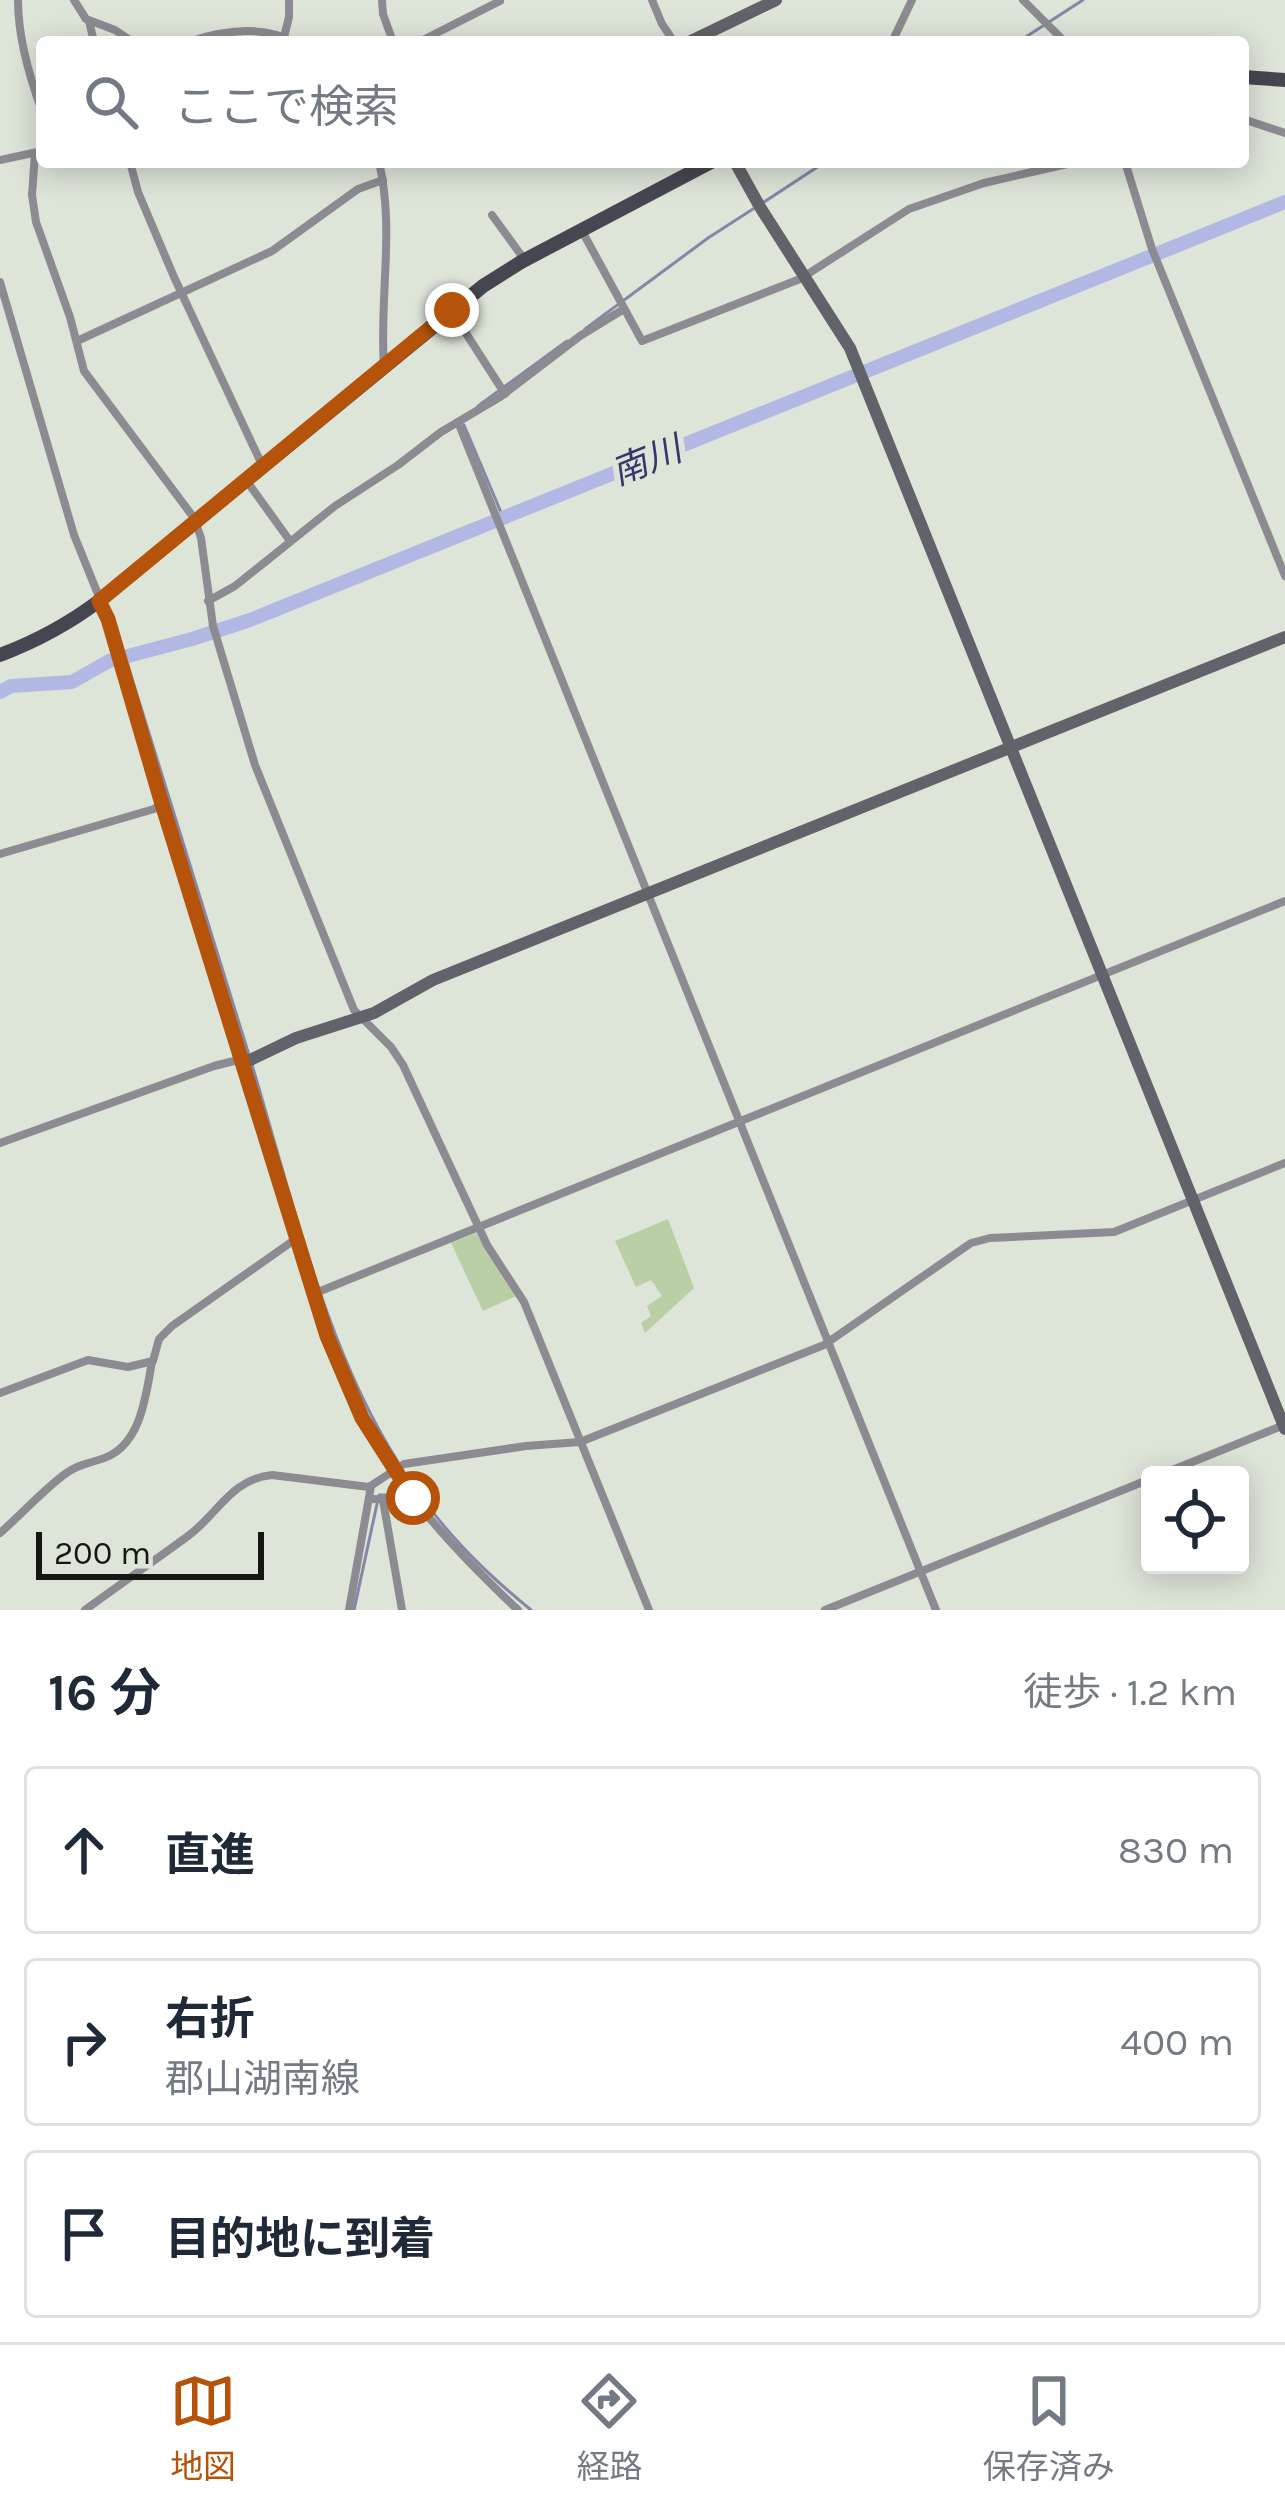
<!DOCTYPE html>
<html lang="ja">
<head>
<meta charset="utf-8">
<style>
	body { margin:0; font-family:Karla,"Noto Sans JP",sans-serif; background:#f6f6f7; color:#1f2937 }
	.controls { position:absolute; right:36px; bottom:36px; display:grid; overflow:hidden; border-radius:12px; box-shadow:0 6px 30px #0003 }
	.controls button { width:108px; height:108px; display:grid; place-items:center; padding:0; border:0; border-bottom:3px solid #e0e1e3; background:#fff; color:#1f2937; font:60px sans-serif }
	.scale { position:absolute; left:36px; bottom:30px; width:228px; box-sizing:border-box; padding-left:12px; border:6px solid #151713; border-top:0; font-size:33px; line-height:42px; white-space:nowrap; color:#151713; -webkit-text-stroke:9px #dde4d8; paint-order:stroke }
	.stop { position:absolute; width:36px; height:36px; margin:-27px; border:9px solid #b45309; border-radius:50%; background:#fff }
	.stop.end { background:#b45309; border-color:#fff; box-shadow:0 3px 12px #0008 }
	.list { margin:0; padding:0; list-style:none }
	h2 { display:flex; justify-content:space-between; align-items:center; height:156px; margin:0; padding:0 48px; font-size:51px }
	h2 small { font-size:39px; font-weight:400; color:#747a83 }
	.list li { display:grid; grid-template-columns:78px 1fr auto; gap:36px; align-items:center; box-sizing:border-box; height:168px; margin:0 24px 24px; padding:0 24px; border:3px solid #e0e1e3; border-radius:12px }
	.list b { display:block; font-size:45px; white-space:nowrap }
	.list p { margin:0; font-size:39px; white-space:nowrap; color:#747a83 }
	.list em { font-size:39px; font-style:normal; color:#747a83 }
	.icon { flex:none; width:66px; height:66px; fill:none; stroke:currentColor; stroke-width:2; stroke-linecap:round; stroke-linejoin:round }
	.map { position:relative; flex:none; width:1285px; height:1610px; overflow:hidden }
	.search { position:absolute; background:#fff; box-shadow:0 6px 30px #0003; left:36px; right:36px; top:36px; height:132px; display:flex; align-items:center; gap:30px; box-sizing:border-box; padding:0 42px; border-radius:12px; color:#747a83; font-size:45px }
	.sheet { height:732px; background:#fff }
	nav { display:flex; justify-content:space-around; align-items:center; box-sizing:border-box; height:168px; border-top:3px solid #e0e1e3; background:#fff; font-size:33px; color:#747a83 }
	nav a { display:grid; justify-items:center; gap:6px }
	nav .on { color:#b45309 }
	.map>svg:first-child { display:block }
	.green { fill:#bacfa5 }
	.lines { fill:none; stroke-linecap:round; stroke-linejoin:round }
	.stream { stroke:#8487a5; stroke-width:3 }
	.river { stroke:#b3b7e3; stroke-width:14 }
	.street { stroke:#8b8b91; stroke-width:8 }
	.secondary { stroke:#62626a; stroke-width:12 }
	.primary { stroke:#45464f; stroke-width:14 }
	.route { stroke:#b45309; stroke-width:15 }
	.labels { text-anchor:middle; stroke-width:12; stroke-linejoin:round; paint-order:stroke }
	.water-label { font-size:36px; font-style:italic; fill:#36366d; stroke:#dde4d8 }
</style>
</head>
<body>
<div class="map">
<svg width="1285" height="1610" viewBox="0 0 1285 1610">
	<rect width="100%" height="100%" fill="#dde4d8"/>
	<g class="green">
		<polygon points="668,1219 694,1288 645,1333 641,1323 651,1316 647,1306 662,1296 651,1280 636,1287 615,1241"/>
		<polygon points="476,1233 516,1296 483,1311 451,1243"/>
	</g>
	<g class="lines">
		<g class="stream">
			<polyline points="1018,42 1083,0"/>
			<polyline points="761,204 825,162"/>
			<polyline points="585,329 708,238 753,209"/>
			<polyline points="478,406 567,341"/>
			<polyline points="464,425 503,517"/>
			<polyline points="125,656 249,1055"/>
			<path d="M252 1065C292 1196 324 1346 398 1462"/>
			<path d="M403 1471C441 1528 477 1566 531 1610"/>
			<polyline points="379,1495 411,1495"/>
			<polyline points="354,1610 377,1504"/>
		</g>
		<polyline class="river" points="0,692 11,686 72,682 109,661 192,639 250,620 1285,202"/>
		<g class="street">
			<path d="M18 0C18 38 29 76 42 111"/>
			<polyline points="74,0 86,19 115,30 133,42"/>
			<polyline points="382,0 383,14 393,42"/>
			<polyline points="652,0 662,24 674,42"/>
			<polyline points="1023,0 1065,42"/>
			<polyline points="89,21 94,42"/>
			<polyline points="284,37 289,17 289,0"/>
			<path d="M188 42C221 31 261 24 293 42"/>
			<polyline points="419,42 500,1"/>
			<polyline points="892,42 912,0"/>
			<polyline points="1243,119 1285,133"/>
			<polyline points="35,153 32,195 36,222 70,317 84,371 194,518 201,538 213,626 255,765 354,1010 391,1047 403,1065 487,1245 524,1302 649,1610"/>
			<polyline points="0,160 42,151"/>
			<polyline points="130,162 138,192 174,277 262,465"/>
			<path d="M379 162C395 229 379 298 384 366"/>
			<polyline points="1125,162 1152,249 1285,576"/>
			<polyline points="492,215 524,259"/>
			<polyline points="582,231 642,341 800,279 909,209 984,183 1076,162"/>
			<path d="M0 282 74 535 108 619 162 804 327 1335C335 1356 342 1377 351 1397 389 1480 452 1548 518 1610"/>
			<polyline points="451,310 505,394"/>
			<polyline points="77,341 272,251 358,189 383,180"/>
			<polyline points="458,422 936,1610"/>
			<polyline points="246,480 290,541"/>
			<polyline points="208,601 235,586 335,506 398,465 441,432 500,397 580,336 624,309"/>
			<polyline points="0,854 154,809 162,804"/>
			<polyline points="0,1143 214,1066 242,1059"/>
			<polyline points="313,1294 1285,901"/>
			<polyline points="0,1393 88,1360 128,1367 153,1361 159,1339 172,1326 297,1238"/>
			<polyline points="1160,1475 1284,1425"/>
			<polyline points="371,1499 415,1500"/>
			<polyline points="383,1500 402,1610"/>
			<path d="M0 1533C22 1514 42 1491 65 1474 79 1463 94 1463 109 1456 142 1440 146 1393 152 1362"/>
			<path d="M85 1610C119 1585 154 1561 188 1536 218 1514 231 1479 272 1475L369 1487 404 1464 526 1446 580 1442 824 1345 971 1243 990 1238 1114 1232 1285 1163"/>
			<polyline points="349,1610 371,1486"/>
			<polyline points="825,1610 1150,1479"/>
		</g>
		<g class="secondary">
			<polyline points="689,42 776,0"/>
			<polyline points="735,162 760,207 850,348 1285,1429"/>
			<polyline points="244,1063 296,1038 374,1013 433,980 1285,637"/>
		</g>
		<g class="primary">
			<polyline points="1243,77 1285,80"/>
			<path d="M0 655C37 641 67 625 99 601L483 286 521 262 711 162"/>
		</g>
	</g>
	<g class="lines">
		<polyline class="route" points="413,1498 362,1418 327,1336 162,804 108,619 99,601 452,310"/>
	</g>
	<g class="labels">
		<g class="water-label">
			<text transform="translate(646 460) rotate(-22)" y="13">南川</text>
		</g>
	</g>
</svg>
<div class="controls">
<button><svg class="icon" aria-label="locate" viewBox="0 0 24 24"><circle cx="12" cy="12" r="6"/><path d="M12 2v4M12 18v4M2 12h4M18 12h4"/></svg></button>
</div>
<div class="scale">200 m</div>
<div class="stop" style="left:413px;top:1498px"></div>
<div class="stop end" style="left:452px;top:310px"></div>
<div class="search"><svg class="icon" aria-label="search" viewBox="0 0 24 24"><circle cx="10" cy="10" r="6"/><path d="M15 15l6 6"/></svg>ここで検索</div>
</div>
<section class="sheet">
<h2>16 分<small>徒歩 · 1.2 km</small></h2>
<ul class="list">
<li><svg class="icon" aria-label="ahead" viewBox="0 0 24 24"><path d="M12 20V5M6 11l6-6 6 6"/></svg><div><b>直進</b></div><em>830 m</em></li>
<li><svg class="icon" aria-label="right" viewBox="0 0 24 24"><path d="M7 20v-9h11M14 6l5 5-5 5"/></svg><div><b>右折</b><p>郡山湖南線</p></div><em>400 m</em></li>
<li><svg class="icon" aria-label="arrive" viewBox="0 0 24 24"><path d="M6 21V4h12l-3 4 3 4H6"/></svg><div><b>目的地に到着</b></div></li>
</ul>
</section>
<nav>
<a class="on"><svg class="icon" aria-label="map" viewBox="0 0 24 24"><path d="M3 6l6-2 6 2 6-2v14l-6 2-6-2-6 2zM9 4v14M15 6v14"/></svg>地図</a>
<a><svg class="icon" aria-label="directions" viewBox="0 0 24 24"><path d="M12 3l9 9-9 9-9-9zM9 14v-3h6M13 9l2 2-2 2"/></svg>経路</a>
<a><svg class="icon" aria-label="saved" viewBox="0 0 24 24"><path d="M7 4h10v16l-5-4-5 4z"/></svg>保存済み</a>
</nav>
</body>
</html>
